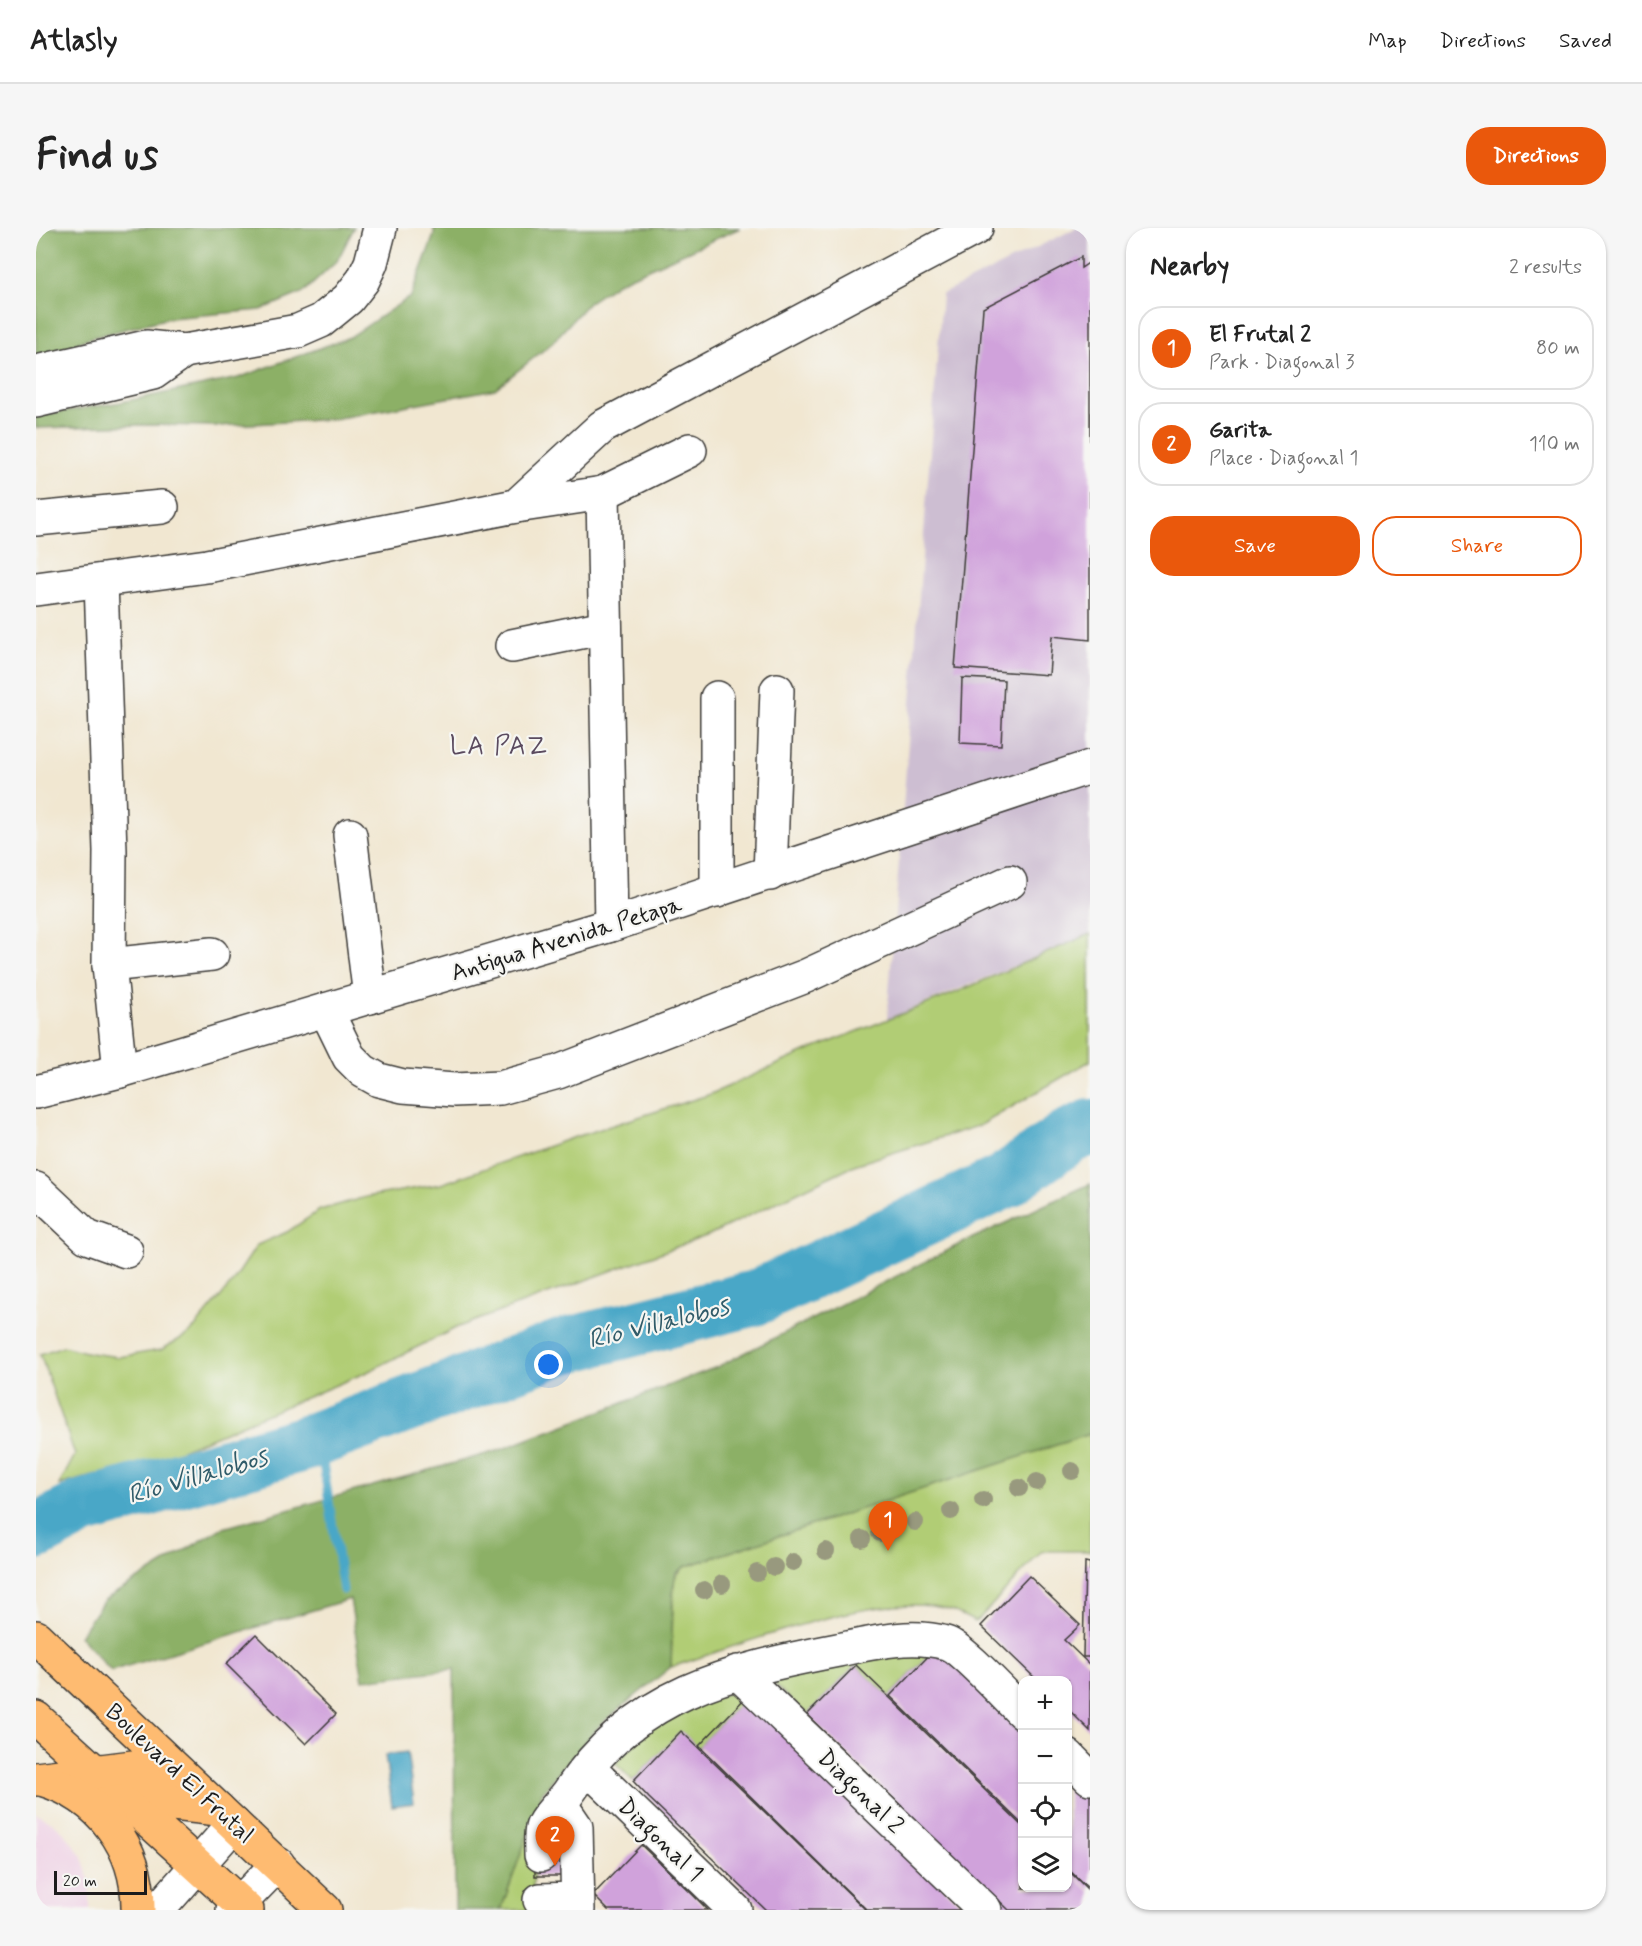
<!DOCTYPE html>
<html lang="en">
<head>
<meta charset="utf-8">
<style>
	body { margin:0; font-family:Mynerve,sans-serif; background:#f6f6f6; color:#222 }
	.controls { position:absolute; right:18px; bottom:18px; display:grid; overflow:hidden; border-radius:12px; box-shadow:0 2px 4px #0004 }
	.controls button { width:54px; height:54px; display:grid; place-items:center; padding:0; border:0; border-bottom:2px solid #e0e0e0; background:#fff; color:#222; font:30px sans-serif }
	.scale { position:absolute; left:18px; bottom:15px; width:93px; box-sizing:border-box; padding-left:6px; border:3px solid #1c1c1c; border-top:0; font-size:16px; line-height:21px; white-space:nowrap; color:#1c1c1c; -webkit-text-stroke:4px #f6f6f2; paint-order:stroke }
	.you { position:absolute; left:513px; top:1137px; width:21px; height:21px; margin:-15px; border:4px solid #fff; border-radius:50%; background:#1a73e8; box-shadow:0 0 0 9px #1a73e833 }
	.badge { display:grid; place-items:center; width:39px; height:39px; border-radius:50%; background:#ea580c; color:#fff; font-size:20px; font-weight:700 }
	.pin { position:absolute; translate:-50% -50px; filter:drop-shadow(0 2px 3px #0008) }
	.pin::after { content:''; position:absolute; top:32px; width:21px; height:18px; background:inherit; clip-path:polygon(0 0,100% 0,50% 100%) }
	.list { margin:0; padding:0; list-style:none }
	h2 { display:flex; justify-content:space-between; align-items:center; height:78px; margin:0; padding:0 24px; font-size:26px }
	h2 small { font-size:20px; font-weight:400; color:#767676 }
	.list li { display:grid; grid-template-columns:39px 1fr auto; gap:18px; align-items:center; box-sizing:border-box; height:84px; margin:0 12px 12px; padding:0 12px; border:2px solid #e0e0e0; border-radius:24px }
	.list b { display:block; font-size:22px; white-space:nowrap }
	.list p { margin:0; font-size:20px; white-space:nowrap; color:#767676 }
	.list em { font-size:20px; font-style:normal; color:#767676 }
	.actions { display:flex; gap:12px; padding:18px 24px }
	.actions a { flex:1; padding:14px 0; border:2px solid #ea580c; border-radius:24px; text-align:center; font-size:21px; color:#ea580c }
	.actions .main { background:#ea580c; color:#fff }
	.icon { flex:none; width:33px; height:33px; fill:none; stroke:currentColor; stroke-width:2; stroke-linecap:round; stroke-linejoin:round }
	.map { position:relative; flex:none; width:1054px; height:1682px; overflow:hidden; border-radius:24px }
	header { display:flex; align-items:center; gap:36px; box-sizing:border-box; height:84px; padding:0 30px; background:#fff; border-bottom:2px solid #e0e0e0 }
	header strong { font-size:28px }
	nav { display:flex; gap:33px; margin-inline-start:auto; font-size:21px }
	.intro { display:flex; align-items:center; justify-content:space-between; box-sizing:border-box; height:144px; padding:0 36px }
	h1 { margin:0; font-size:42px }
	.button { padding:15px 27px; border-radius:24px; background:#ea580c; color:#fff; font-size:21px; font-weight:700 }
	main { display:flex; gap:36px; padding:0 36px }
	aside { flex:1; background:#fff; border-radius:24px; box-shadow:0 2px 4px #0004 }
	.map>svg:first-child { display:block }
	.built { fill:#efd0e5 }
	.industrial { fill:#cdbed2 }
	.green { fill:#b1cd74; stroke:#667448; stroke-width:1.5 }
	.forest { fill:#8cb066; stroke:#546641; stroke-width:1.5 }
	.water { fill:#49a7c7; stroke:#326272; stroke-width:1.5 }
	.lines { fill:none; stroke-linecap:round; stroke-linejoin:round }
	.stream { stroke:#49a7c7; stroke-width:9 }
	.river { stroke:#49a7c7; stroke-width:56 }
	.building { fill:#d0a2db }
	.minor-casing { stroke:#3c3a37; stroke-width:36 }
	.major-casing { stroke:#3c3a37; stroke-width:36 }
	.minor { stroke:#fff; stroke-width:33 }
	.major { stroke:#febb71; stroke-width:33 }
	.tree { fill:#98997e }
	.labels { text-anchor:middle; stroke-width:4.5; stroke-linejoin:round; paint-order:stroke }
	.street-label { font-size:24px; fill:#1c1c1c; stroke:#f6f6f2 }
	.neighbourhood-label { font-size:26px; letter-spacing:1.5px; fill:#5b4b5f; stroke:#f6f6f2 }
	.water-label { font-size:26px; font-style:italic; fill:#305b69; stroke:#f6f6f2 }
</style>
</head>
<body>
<header>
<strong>Atlasly</strong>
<nav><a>Map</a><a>Directions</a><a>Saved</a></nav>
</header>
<div class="intro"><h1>Find us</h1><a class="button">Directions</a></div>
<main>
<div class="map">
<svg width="1054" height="1682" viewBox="0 0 1054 1682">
	<rect width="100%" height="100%" fill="#f6f6f2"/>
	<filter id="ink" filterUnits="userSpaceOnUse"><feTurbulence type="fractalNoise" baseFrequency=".0167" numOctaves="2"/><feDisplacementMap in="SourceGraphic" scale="12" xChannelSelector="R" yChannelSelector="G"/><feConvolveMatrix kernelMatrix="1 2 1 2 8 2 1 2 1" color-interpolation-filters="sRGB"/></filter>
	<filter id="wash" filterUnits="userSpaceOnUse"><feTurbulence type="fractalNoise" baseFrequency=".008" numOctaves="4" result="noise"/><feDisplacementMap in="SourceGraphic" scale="24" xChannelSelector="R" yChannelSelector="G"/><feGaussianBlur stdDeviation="1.35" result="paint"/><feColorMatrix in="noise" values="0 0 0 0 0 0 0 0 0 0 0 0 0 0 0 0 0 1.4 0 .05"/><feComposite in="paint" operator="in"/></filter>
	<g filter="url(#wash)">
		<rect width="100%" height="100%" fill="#f1e7d1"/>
		<polygon class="built" points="0,1586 16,1594 28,1604 45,1627 54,1654 54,1682 0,1682"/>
		<polygon class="industrial" points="1040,0 1054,0 1054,706 851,791 906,66"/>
		<g class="green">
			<polygon points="1054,706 1054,833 945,897 818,937 673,1007 422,1099 331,1144 134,1227 23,1257 39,1227 4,1126 27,1118 54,1125 83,1129 125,1122 154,1105 196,1055 221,1017 251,1004 284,982 330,969 405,956 533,911 675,866 769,824 921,764"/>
			<path d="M1054 1206V1323H1006L940 1394C931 1390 921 1384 911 1381 840 1362 706 1417 635 1439L638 1350 648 1339Z"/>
			<polygon points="902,1418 853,1469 820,1437 771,1487 736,1454 854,1421"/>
			<polygon points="690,1466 711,1468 662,1520 645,1504 597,1553 579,1535 621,1494 647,1479"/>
			<polygon points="501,1575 496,1682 465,1682"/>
		</g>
		<g class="forest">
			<polygon points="0,0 318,0 301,33 268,64 225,82 133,90 50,111 0,135"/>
			<polygon points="398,0 704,0 583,54 552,75 515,116 459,161 298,191 183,198 110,197 0,200 0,188 86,174 202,150 314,109 375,68 398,7"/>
			<polygon points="1054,956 1054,1206 648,1339 640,1345 637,1360 635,1439 566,1495 507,1563 465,1682 419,1682 418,1441 327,1452 314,1371 75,1443 43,1408 68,1372 184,1301 461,1223 681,1139 928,1014"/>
		</g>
		<polygon class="water" points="371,1524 378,1575 356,1578 349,1527"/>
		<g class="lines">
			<polyline class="stream" points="283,1210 307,1362"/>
			<polyline class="river" points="0,1304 45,1280 267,1216 525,1119 719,1070 969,953 1032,909 1054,899"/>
		</g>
		<g id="blocks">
			<g class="building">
				<polygon points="1045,29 1045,40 1054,34 1054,412 1016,408 1013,447 919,440 947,80"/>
				<polygon points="926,450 968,452 965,517 924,515"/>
				<polygon points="1049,1334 1054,1335 1054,1429 1047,1429"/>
				<polygon points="993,1348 1044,1397 1028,1412 1054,1437 1054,1503 1032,1481 1032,1452 1001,1452 945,1398"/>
				<polygon points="220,1406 300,1486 270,1516 190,1436"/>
				<polygon points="902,1418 987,1500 987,1597 854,1468"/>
				<polygon points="820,1437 987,1599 987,1660 1032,1660 1032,1642 1054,1664 1054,1682 973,1682 771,1487"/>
				<polygon points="711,1468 931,1682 831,1682 798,1650 663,1518"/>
				<polygon points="645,1503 764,1618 830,1682 730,1682 613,1570 597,1553"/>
				<polygon points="1032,1544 1054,1566 1054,1662 1032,1641"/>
				<polygon points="605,1617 656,1666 672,1682 572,1682 557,1667"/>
				<rect x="499" y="1627" width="41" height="21"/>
			</g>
		</g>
	</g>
	<g filter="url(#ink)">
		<use href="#blocks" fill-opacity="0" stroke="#3c3a37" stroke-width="1.5"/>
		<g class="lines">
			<defs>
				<g id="minor">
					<polyline points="0,144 110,119 148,123 262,103 285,93 312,71 327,52 335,35 344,0"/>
					<polyline points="0,173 117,145 148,123"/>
					<polyline points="567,265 654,222"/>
					<polyline points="480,278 567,265 575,697"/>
					<polyline points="0,291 126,279"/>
					<polyline points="65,353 74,623 73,737 84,843"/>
					<polyline points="0,361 171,338 480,278 566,199 940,0"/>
					<polyline points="476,418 569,399"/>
					<polyline points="681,470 681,663"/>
					<polyline points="314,607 334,769"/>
					<polyline points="734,646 741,462"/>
					<polyline points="73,737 176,726"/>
					<polyline points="290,782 313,829 327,843 343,852 367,858 418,862 464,860 522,844 770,748 974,654"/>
					<polyline points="0,864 84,843 575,697 1054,539"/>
					<polyline points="0,961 51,1009 90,1023"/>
					<polyline points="701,1444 949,1682"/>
					<polyline points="1032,1528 1054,1550"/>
					<polyline points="552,1540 699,1682"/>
					<polyline points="525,1577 540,1599 542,1682"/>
					<path d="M505 1627C505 1619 504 1608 506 1600 507 1592 527 1573 533 1564 598 1465 693 1443 802 1422 836 1415 875 1405 910 1415 925 1419 972 1471 987 1485"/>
					<polyline points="504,1672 541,1671"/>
					<polyline points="122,1682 198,1596"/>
					<polyline points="197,1682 242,1636"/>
				</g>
				<g id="major">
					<polyline points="0,1409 289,1682"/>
					<polyline points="0,1490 211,1682"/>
					<polyline points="0,1551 97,1539 137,1576 182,1581"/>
					<path d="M5 1551C64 1568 103 1619 102 1682"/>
				</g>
			</defs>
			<use href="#minor" class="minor-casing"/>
			<use href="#major" class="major-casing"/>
			<use href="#minor" class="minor"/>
			<use href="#major" class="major"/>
		</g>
		<g class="tree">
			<circle cx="1036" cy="1243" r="9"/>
			<circle cx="1001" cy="1254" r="9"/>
			<circle cx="983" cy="1260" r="9"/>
			<circle cx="947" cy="1272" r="9"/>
			<circle cx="915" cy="1283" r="9"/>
			<circle cx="879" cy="1294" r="9"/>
			<circle cx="844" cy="1305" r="9"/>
			<circle cx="826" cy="1311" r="9"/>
			<circle cx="790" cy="1323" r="9"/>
			<circle cx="757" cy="1334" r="9"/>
			<circle cx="738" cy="1339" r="9"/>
			<circle cx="721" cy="1345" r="9"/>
			<circle cx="686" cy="1356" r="9"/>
			<circle cx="668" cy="1362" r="9"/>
		</g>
	</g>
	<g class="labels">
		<g class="street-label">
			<text transform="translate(530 710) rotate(-17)" y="8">Antigua Avenida Petapa</text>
			<text transform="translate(144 1545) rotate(43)" y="8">Boulevard El Frutal</text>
			<text transform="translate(825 1563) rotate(44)" y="8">Diagonal 2</text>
			<text transform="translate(625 1611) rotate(44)" y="8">Diagonal 1</text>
		</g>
		<g class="neighbourhood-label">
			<text x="463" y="526">LA PAZ</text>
		</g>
		<g class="water-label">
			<text transform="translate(622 1094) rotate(-14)" y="9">Río Villalobos</text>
			<text transform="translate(161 1247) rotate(-16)" y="9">Río Villalobos</text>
		</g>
	</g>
</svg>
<div class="controls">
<button>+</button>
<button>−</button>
<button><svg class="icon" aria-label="locate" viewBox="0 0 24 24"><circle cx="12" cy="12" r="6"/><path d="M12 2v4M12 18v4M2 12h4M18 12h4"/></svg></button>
<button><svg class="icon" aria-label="layers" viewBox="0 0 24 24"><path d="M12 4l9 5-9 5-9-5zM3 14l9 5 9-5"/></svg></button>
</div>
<div class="scale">20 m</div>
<div class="you"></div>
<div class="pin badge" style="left:852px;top:1323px">1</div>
<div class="pin badge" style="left:519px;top:1638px">2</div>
</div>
<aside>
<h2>Nearby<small>2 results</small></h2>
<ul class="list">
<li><span class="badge">1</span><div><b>El Frutal 2</b><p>Park · Diagonal 3</p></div><em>80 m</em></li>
<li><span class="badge">2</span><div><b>Garita</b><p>Place · Diagonal 1</p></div><em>110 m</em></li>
</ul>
<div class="actions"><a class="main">Save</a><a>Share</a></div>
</aside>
</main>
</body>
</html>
